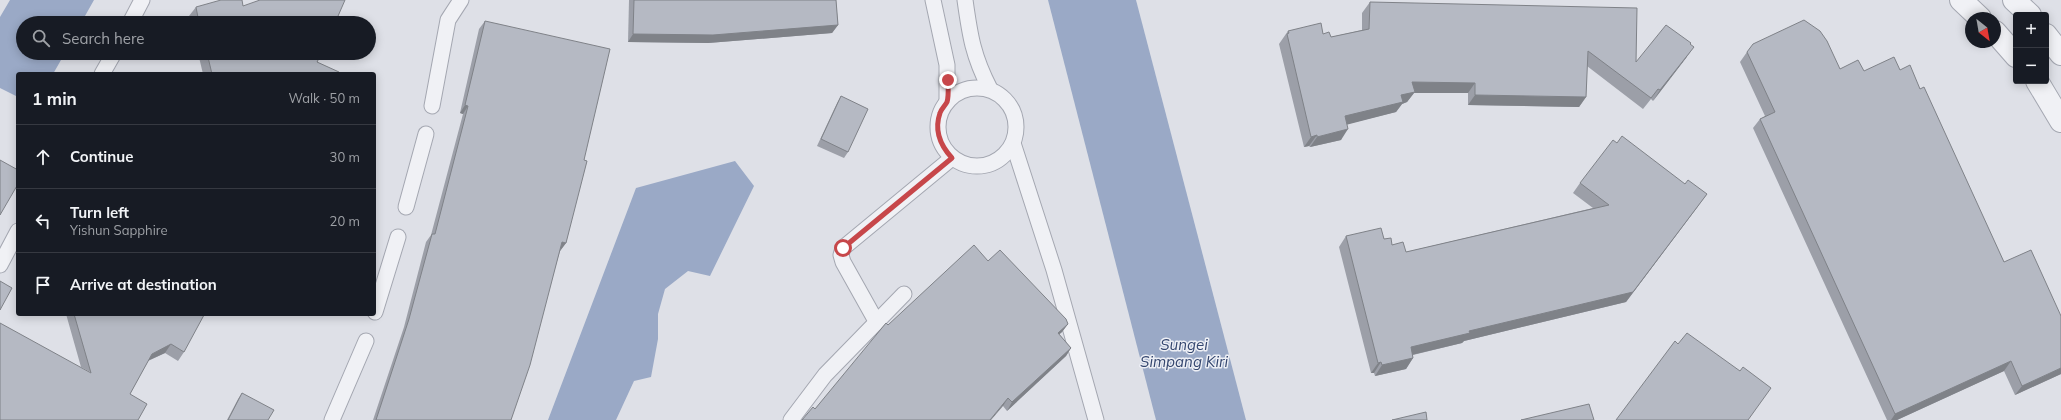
<!DOCTYPE html>
<html lang="en">
<head>
<meta charset="utf-8">
<style>
	body { margin:0; font-family:Mulish,sans-serif; background:#242831; color:#f1f3f6 }
	.controls { position:absolute; right:12px; top:12px; display:grid; overflow:hidden; border-radius:4px; box-shadow:0 2px 10px #0003 }
	.controls button { width:36px; height:36px; display:grid; place-items:center; padding:0; border:0; border-bottom:1px solid #363941; background:#171b24; color:#f1f3f6; font:20px sans-serif }
	.compass { position:absolute; left:1965px; top:12px; width:36px; height:36px; border-radius:50%; background:#171b24; box-shadow:0 2px 10px #0003; rotate:149deg }
	.stop { position:absolute; width:12px; height:12px; margin:-9px; border:3px solid #c7474a; border-radius:50%; background:#fff }
	.stop.end { background:#c7474a; border-color:#fff; box-shadow:0 1px 4px #0008 }
	.list { margin:0; padding:0; list-style:none }
	h2 { display:flex; justify-content:space-between; align-items:center; height:52px; margin:0; padding:0 16px; font-size:17px }
	h2 small { font-size:13px; font-weight:400; color:#9ea1a6 }
	.list li { display:grid; grid-template-columns:26px 1fr auto; gap:12px; align-items:center; box-sizing:border-box; height:64px; padding:0 16px; border-top:1px solid #363941 }
	.list b { display:block; font-size:15px; white-space:nowrap }
	.list p { margin:0; font-size:13px; white-space:nowrap; color:#9ea1a6 }
	.list em { font-size:13px; font-style:normal; color:#9ea1a6 }
	.icon { flex:none; width:22px; height:22px; fill:none; stroke:currentColor; stroke-width:2; stroke-linecap:round; stroke-linejoin:round }
	.map { position:relative; flex:none; width:2061px; height:420px; overflow:hidden }
	.search { position:absolute; background:#171b24; box-shadow:0 2px 10px #0003; left:16px; top:16px; width:360px; height:44px; display:flex; align-items:center; gap:10px; box-sizing:border-box; padding:0 14px; border-radius:22px; color:#9ea1a6; font-size:15px }
	.panel { position:absolute; background:#171b24; box-shadow:0 2px 10px #0003; left:16px; top:72px; width:360px; height:244px; border-radius:4px }
	.map>svg:first-child { display:block }
	.water { fill:#9aa9c6 }
	.lines { fill:none; stroke-linecap:round; stroke-linejoin:round }
	.service-casing { stroke:#a4a7b1; stroke-width:17 }
	.minor-casing { stroke:#a4a7b1; stroke-width:24 }
	.service { stroke:#f0f1f5; stroke-width:15 }
	.minor { stroke:#f0f1f5; stroke-width:22 }
	.wall { fill:#9c9fa8 }
	.shaded-wall { fill:#7f8288 }
	.building { fill:#b5b9c3; stroke:#7f8288 }
	.route { stroke:#c7474a; stroke-width:5 }
	.labels { text-anchor:middle; stroke-width:3; stroke-linejoin:round; paint-order:stroke }
	.water-label { font-size:15px; font-style:italic; fill:#34466f; stroke:#edeff5 }
</style>
</head>
<body>
<div class="map">
<svg width="2061" height="420" viewBox="0 0 2061 420">
	<rect width="100%" height="100%" fill="#dee0e7"/>
	<g class="water">
		<polygon points="10,0 94,0 81,23 23,23 23,53 65,53 53,74 18,74 18,97 0,88 0,17"/>
		<polygon points="1048,0 1136,0 1246,420 1156,420"/>
		<polygon points="735,161 754,186 710,276 688,271 665,289 658,314 658,339 651,377 634,381 616,420 548,420 636,188"/>
	</g>
	<g class="lines">
		<defs>
			<g id="service">
				<polyline points="933,0 947,65 947,101"/>
				<path d="M965 0C970 36 973 56 990 89"/>
				<polyline points="130,23 142,0"/>
				<polyline points="102,74 114,53"/>
				<circle cx="977" cy="127" r="39"/>
				<polyline points="432,106 448,20 461,0"/>
				<polyline points="1013,143 1054,270 1096,420"/>
				<polyline points="406,207 426,134"/>
				<polyline points="0,265 18,231"/>
				<polyline points="375,312 398,237"/>
				<polyline points="876,321 843,262 841,255 843,248 952,158"/>
				<polyline points="332,420 366,341"/>
				<polyline points="791,420 825,375 904,294"/>
			</g>
			<g id="minor">
				<polyline points="1961,0 1980,18"/>
				<polyline points="2014,0 2030,15"/>
				<polyline points="1995,32 2016,56"/>
				<polyline points="2046,35 2061,54"/>
				<polyline points="2037,81 2061,121"/>
			</g>
		</defs>
		<use href="#service" class="service-casing"/>
		<use href="#minor" class="minor-casing"/>
		<use href="#service" class="service"/>
		<use href="#minor" class="minor"/>
	</g>
	<g class="wall">
		<polygon points="629,0 836,0 838,25 832,33 708,43 628,42"/>
		<polygon points="1370,2 1636,62 1690,45 1686,58 1653,101 1651,99 1643,109 1587,66 1586,97 1579,107 1468,105 1468,93 1414,93 1407,102 1402,104 1396,112 1347,124 1341,140 1310,147 1309,146 1304,147 1279,44 1288,31 1331,37 1362,30 1362,13"/>
		<polygon points="243,6 335,23 191,23 189,16 196,7"/>
		<polygon points="485,21 584,160 566,243 560,251 511,420 373,420 404,327 426,242 431,235 463,114 460,113 479,29"/>
		<polygon points="1747,52 1840,69 1864,71 1900,70 1920,89 2004,262 2061,316 2061,374 2015,395 2004,371 1897,420 1887,420 1753,128 1760,119 1765,116 1740,62"/>
		<polygon points="198,53 322,53 317,62 337,74 203,74"/>
		<polygon points="841,96 848,152 844,158 817,146 837,103"/>
		<polygon points="1580,183 1699,205 1626,302 1464,341 1462,343 1413,355 1413,358 1406,369 1375,376 1374,373 1371,373 1339,247 1346,236 1384,239 1392,245 1406,252 1593,208 1573,193"/>
		<polygon points="988,261 1068,324 1062,332 1059,334 1071,348 1066,356 1007,411 1003,406 815,409 888,325"/>
		<polygon points="66,314 202,314 184,352 178,361 165,353 148,361 130,394 81,367"/>
		<polygon points="242,393 268,420 227,420 238,399"/>
	</g>
	<g class="shaded-wall">
		<polygon points="838,25 832,33 708,43 628,42 633,34"/>
		<polygon points="1694,47 1686,58 1653,101 1660,90"/>
		<polygon points="1412,82 1475,83 1468,93 1414,93 1407,102 1402,104 1396,112 1338,127 1345,116"/>
		<polygon points="1475,95 1586,97 1579,107 1468,105"/>
		<polygon points="465,105 468,106 463,114 460,113"/>
		<polygon points="1348,129 1341,140 1310,147 1317,137"/>
		<polygon points="1317,135 1309,146 1304,147 1311,137"/>
		<polygon points="1707,194 1626,302 1464,341 1462,343 1403,357 1411,347 1469,331"/>
		<polygon points="562,242 566,243 560,251"/>
		<polygon points="1068,324 1062,332 1052,341 1058,333"/>
		<polygon points="171,344 165,353 145,362 152,354"/>
		<polygon points="1071,348 1066,356 1007,411 1012,402"/>
		<polygon points="1413,358 1406,369 1375,376 1382,365"/>
		<polygon points="2011,361 2004,371 1897,420 1891,420 1895,414"/>
		<polygon points="1381,362 1374,373 1371,373 1378,363"/>
		<polygon points="2061,368 2061,374 2015,395 2022,386"/>
		<polygon points="1008,398 1003,406 991,420 990,420"/>
	</g>
	<g class="building">
		<polygon points="221,0 242,0 243,6 260,0 345,0 335,23 199,23 196,7"/>
		<polygon points="634,0 836,0 838,25 713,35 633,34"/>
		<polygon points="1370,2 1637,8 1636,62 1666,25 1691,43 1690,44 1694,47 1660,90 1658,89 1651,98 1588,51 1586,97 1475,95 1475,83 1412,82 1415,92 1401,95 1403,102 1345,116 1348,129 1317,137 1317,135 1311,137 1287,34 1289,33 1288,31 1321,23 1323,34 1329,32 1331,37 1369,29"/>
		<polygon points="1804,20 1820,31 1827,41 1840,69 1858,60 1864,71 1894,57 1900,70 1910,65 1920,89 1924,87 2004,262 2031,250 2061,316 2061,368 2022,386 2011,361 1895,414 1760,119 1775,112 1747,52 1753,44"/>
		<polygon points="485,21 610,49 584,160 587,161 566,243 562,242 530,365 511,420 376,420 409,319 432,234 435,234 468,106 465,105"/>
		<polygon points="207,53 322,53 317,62 339,72 337,74 212,74"/>
		<polygon points="841,96 868,109 848,152 821,139"/>
		<polygon points="1622,136 1685,184 1688,180 1707,194 1633,292 1469,331 1470,333 1411,347 1413,358 1382,365 1381,362 1378,363 1346,236 1381,228 1384,239 1391,238 1392,245 1403,242 1406,252 1609,205 1580,183 1613,140 1617,143"/>
		<polygon points="0,160 18,170 18,184 0,215"/>
		<polygon points="974,245 988,261 1000,250 1066,319 1068,324 1058,333 1071,348 1012,402 1008,398 990,420 802,420 813,407 815,409 886,323 888,325"/>
		<polygon points="0,281 12,288 0,310"/>
		<polygon points="74,314 202,314 204,315 184,352 171,344 152,354 130,394 147,404 138,420 0,420 0,323 91,373"/>
		<polygon points="1687,333 1740,371 1743,367 1771,388 1748,420 1616,420 1675,341 1678,344"/>
		<polygon points="242,393 274,410 268,420 228,420"/>
		<polygon points="1589,404 1594,420 1521,420"/>
		<polygon points="1426,412 1427,420 1392,420"/>
	</g>
	<g class="lines">
		<path class="route" d="M843 248 952 158C940 145 934 130 940 113 941 109 945 106 947 102 949 96 948 87 948 80"/>
	</g>
	<g class="labels">
		<g class="water-label">
			<text x="1184" y="350">Sungei<tspan x="1184" dy="17">Simpang Kiri</tspan></text>
		</g>
	</g>
</svg>
<div class="controls">
<button>+</button>
<button>−</button>
</div>
<svg class="compass" viewBox="-18 -18 36 36"><path d="M0-13l5 13h-10z" fill="#e53935"/><path d="M0 13l5-13h-10z" fill="#9ea1a6"/></svg>
<div class="stop" style="left:843px;top:248px"></div>
<div class="stop end" style="left:948px;top:80px"></div>
<div class="search"><svg class="icon" aria-label="search" viewBox="0 0 24 24"><circle cx="10" cy="10" r="6"/><path d="M15 15l6 6"/></svg>Search here</div>
<section class="panel">
<h2>1 min<small>Walk · 50 m</small></h2>
<ul class="list">
<li><svg class="icon" aria-label="ahead" viewBox="0 0 24 24"><path d="M12 20V5M6 11l6-6 6 6"/></svg><div><b>Continue</b></div><em>30 m</em></li>
<li><svg class="icon" aria-label="left" viewBox="0 0 24 24"><path d="M17 20v-9H6M10 6l-5 5 5 5"/></svg><div><b>Turn left</b><p>Yishun Sapphire</p></div><em>20 m</em></li>
<li><svg class="icon" aria-label="arrive" viewBox="0 0 24 24"><path d="M6 21V4h12l-3 4 3 4H6"/></svg><div><b>Arrive at destination</b></div></li>
</ul>
</section>
</div>
</body>
</html>
